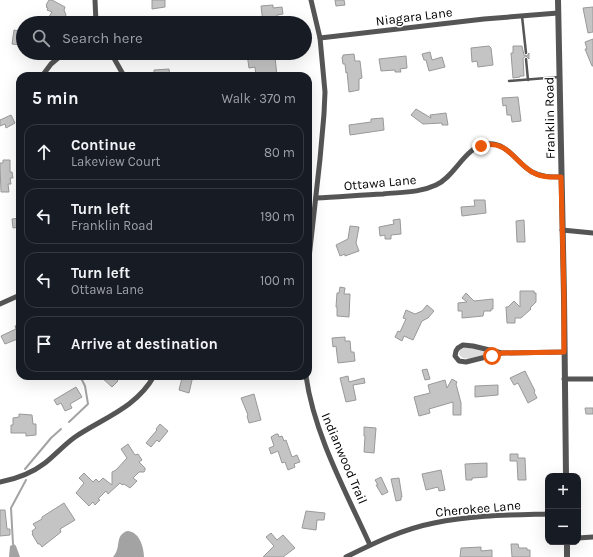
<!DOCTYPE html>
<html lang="en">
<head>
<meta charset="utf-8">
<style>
	body { margin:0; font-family:Karla,sans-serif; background:#242831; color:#f1f3f6 }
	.controls { position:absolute; right:12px; bottom:12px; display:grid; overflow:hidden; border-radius:8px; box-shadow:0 4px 16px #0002 }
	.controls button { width:36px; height:36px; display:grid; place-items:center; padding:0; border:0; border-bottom:1px solid #363941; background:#171b24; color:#f1f3f6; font:20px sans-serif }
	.stop { position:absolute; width:12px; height:12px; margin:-9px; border:3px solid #ea580c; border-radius:50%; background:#fff }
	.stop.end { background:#ea580c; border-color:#fff; box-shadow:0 1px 4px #0008 }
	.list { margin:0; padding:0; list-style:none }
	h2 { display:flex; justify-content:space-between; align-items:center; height:52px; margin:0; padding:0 16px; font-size:17px }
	h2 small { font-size:13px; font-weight:400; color:#9ea1a6 }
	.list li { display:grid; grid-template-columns:26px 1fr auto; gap:12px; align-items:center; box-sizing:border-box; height:56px; margin:0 8px 8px; padding:0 8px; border:1px solid #363941; border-radius:12px }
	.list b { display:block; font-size:15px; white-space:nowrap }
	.list p { margin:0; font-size:13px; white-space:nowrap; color:#9ea1a6 }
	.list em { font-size:13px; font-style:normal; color:#9ea1a6 }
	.icon { flex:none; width:22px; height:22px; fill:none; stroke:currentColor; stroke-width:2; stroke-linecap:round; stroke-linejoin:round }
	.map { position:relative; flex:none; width:593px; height:557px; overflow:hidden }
	.search { position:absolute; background:#171b24; box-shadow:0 4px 16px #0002; left:16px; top:16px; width:296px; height:44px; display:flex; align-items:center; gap:10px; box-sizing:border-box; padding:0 14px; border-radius:22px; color:#9ea1a6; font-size:15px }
	.panel { position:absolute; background:#171b24; box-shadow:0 4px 16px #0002; left:16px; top:72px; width:296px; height:308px; border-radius:12px }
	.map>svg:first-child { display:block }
	.green { fill:#dcdcdc }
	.water { fill:#a3a3a3 }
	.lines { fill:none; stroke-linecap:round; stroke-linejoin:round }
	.stream { stroke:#a3a3a3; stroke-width:2 }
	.building { fill:#c4c4c4; stroke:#999 }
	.service { stroke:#555; stroke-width:2.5 }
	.minor { stroke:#555; stroke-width:5 }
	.tertiary { stroke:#555; stroke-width:6 }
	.route { stroke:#ea580c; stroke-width:5 }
	.labels { text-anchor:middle; stroke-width:3; stroke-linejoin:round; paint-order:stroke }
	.street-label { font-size:13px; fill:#000; stroke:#fff }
</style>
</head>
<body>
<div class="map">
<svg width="593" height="557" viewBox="0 0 593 557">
	<rect width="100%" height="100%" fill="#fff"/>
	<path class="green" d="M464 348H473L491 353C483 356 464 364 459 354L460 350Z"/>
	<g class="water">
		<path d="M127 531C139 531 144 547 144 557H113C122 547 114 536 127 531Z"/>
		<polygon points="14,544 16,546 20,557 9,557 10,546"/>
	</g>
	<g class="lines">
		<g class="stream">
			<polyline points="69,422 88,404 85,386 80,376"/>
			<polyline points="25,469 51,438 61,429"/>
			<polyline points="13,544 11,508 26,480"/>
		</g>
	</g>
	<g class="building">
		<polygon points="49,0 52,0 65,7 64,10 66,15 64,19 61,17 58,23 53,23 47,20 52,12 47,10 48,8 46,7 47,6 46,5"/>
		<polygon points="152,0 165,0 165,7 152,9"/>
		<polygon points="335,0 344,0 345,5 336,6"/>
		<polygon points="273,5 273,8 282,7 283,14 277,15 278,23 263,23 261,6"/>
		<polygon points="593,7 593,32 588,33 583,8"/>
		<polygon points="14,30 23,32 21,45 12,44"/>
		<polygon points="593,39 593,66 592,66 585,49 587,49 585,42"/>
		<polygon points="489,46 491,48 493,65 478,67 477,61 472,62 471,48"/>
		<polygon points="513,46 522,46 524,55 527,56 529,53 529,59 526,56 523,58 524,76 520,76 520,77 513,78 511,53 513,53"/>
		<polygon points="430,52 432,60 442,57 445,67 429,71 426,60 424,60 422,54"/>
		<polygon points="260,53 261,57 275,57 277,76 256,76 255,67 249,68 247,54"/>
		<polygon points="354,54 355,61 360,61 362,78 359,79 359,90 349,92 347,72 346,73 345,64 343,64 342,57 343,57 343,55"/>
		<polygon points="406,56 407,68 400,69 401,72 395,72 395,70 381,71 379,59"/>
		<polygon points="169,69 170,76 154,76 154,70"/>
		<polygon points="518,97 521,121 512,122 511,115 507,115 506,105 503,106 502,98"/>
		<polygon points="416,109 431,118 430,115 446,113 448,125 442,125 442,123 423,124 411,115"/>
		<polygon points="11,115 15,123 6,128 5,124 0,126 0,120"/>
		<polygon points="383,118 384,130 350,135 349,125 371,122 371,119"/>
		<polygon points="3,160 10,160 10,172 12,172 13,178 10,178 11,184 8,184 9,192 1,192 0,166 0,163 3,163"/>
		<polygon points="474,200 485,200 486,213 462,216 461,207 475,206"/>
		<polygon points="20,218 20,227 13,228 12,219"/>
		<polygon points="400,219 401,234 391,235 391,239 385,239 385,235 380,236 379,227 394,224 393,220"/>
		<polygon points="524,220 525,242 517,242 516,221"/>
		<polygon points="350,226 359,227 356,243 359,251 345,256 345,254 340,256 336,245 348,239"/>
		<polygon points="340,287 345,288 344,294 350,294 349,317 337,316 337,307 336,307 337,293 339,293"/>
		<polygon points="520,291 534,291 534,293 536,293 536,302 530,308 531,309 521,318 515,318 515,323 507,323 506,307 508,307 514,301 520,307"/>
		<polygon points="466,293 474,301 493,299 493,309 491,309 491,311 484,311 483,316 462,318 462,311 458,311 458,303 467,302 462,298"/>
		<polygon points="427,305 434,311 428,318 422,321 413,340 404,336 402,341 395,337 398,331 400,332 406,319 403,318 406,310 415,314 422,311"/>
		<polygon points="20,324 20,339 20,338 5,344 1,336 16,329 15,326"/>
		<polygon points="345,337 345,341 350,341 351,352 354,352 355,361 338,363 336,346 333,347 332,338"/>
		<polygon points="427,369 430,379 425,380 422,370"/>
		<polygon points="525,371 535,391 534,392 537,398 528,403 518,383 514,385 510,378"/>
		<polygon points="100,376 113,376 118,381 112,387"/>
		<polygon points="183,376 193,376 189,393 179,390 182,378 183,379"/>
		<polygon points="348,376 349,382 364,378 365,383 353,385 356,400 346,402 340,378"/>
		<polygon points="452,379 457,382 456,384 461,403 461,415 453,415 453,402 429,409 430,413 419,416 414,397 430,393 428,385 445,380 447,388"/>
		<polygon points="498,385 498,395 475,397 475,386"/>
		<polygon points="76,387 82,397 70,404 72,408 65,411 61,403 57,405 54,400"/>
		<polygon points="254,394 261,420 249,423 247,416 248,415 241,398"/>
		<polygon points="585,408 593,408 593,414 586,414"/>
		<polygon points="19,414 32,415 33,424 36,424 36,435 26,436 26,433 11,433 11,425 13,425 13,418 19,417"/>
		<polygon points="160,424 168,431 159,442 157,440 151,447 146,443 157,430 156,429"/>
		<polygon points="364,427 376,428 374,453 364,452 365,436 364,436"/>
		<polygon points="276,434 278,434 279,437 282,436 284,441 286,440 292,457 297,455 300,462 294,464 295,467 288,470 285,462 282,463 278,451 271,454 269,448 274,446 271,437"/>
		<polygon points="128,444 135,455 138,454 142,460 139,462 145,468 145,470 144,472 139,472 133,478 137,481 130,488 124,484 122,485 120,483 108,494 106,491 98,499 100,500 95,505 93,502 89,506 76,493 84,483 79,478 84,473 93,482 96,479 99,482 103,478 112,485 112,472 116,470 127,458 121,449"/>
		<polygon points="510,454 518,454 518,458 525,458 526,480 518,480 517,461 510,461"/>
		<polygon points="487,463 487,477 472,478 472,480 466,480 465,464"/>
		<polygon points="441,470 445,490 439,491 438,487 426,490 422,474"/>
		<polygon points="381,477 388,492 382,495 376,485 378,485 375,480"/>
		<polygon points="399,478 402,497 401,497 401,500 396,501 391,479"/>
		<polygon points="64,503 75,520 60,529 61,532 42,547 40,544 38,544 32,534 33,534 32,531 36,528 33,524 42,519 42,517"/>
		<polygon points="0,510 5,510 7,529 10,529 10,535 0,536"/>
		<polygon points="306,511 325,513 324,520 317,520 316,530 302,528"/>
		<polygon points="271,533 277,540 283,535 295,548 283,557 263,557 274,546 266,537"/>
		<polygon points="511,544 518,544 519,548 527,548 527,550 530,550 530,557 512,557"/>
		<polygon points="481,547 481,551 492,550 492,557 460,557 461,548"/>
	</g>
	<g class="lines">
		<g class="service">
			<polyline points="522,16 526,53"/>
			<polyline points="526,59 528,80"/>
			<polyline points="509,81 559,77"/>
		</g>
		<g class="minor">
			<polyline points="95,0 96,23"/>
			<polyline points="320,38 484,19 558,13"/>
			<polyline points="111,53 124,76"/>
			<polyline points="42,76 51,64 64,53"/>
			<path d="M316 198C338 197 361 195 383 194 401 192 419 193 436 185 456 176 464 147 487 144 508 142 516 163 532 172 541 177 551 177 561 177"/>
			<polyline points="562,230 593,233"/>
			<polyline points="308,267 320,159 324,114 325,92 320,38 311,0"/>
			<polyline points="0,304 20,295"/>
			<polyline points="502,353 466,362 459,361 455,356 456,351 458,348 463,345 473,346 502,353 564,352"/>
			<path d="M306 376C314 434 346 492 370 545"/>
			<polyline points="564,379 593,379"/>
			<path d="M0 482C16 479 32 473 45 463 55 455 64 445 75 437 103 418 136 408 154 376"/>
			<polyline points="578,538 593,537"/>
			<path d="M346 557C374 543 403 529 434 523 472 515 510 515 548 514"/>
		</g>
		<g class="tertiary">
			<polyline points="558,0 564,296 566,476"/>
			<polyline points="567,542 567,557"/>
		</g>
	</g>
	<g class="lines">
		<path class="route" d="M481 146C509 138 515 165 536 174 544 178 553 177 561 177L564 296V352L502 353 492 356"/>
	</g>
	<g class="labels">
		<g class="street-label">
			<text transform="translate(414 16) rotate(-7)" y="5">Niagara Lane</text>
			<text transform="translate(549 118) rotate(-91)" y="5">Franklin Road</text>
			<text transform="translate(380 182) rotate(-5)" y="5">Ottawa Lane</text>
			<text transform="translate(345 458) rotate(67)" y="5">Indianwood Trail</text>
			<text transform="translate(478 508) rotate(-5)" y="5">Cherokee Lane</text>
		</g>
	</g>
</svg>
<div class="controls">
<button>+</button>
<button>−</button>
</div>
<div class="stop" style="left:492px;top:356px"></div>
<div class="stop end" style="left:481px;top:146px"></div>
<div class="search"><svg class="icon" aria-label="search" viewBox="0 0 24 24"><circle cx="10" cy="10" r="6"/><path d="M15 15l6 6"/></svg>Search here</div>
<section class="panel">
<h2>5 min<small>Walk · 370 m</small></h2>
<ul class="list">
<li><svg class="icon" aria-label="ahead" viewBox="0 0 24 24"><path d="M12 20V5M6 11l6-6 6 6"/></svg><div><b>Continue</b><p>Lakeview Court</p></div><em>80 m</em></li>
<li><svg class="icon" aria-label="left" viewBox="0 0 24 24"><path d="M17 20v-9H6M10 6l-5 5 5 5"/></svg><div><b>Turn left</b><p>Franklin Road</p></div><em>190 m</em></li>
<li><svg class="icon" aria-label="left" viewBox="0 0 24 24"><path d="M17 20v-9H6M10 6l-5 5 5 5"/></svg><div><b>Turn left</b><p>Ottawa Lane</p></div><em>100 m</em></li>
<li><svg class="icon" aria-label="arrive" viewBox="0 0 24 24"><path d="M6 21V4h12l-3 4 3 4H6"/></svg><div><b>Arrive at destination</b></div></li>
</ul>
</section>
</div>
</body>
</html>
